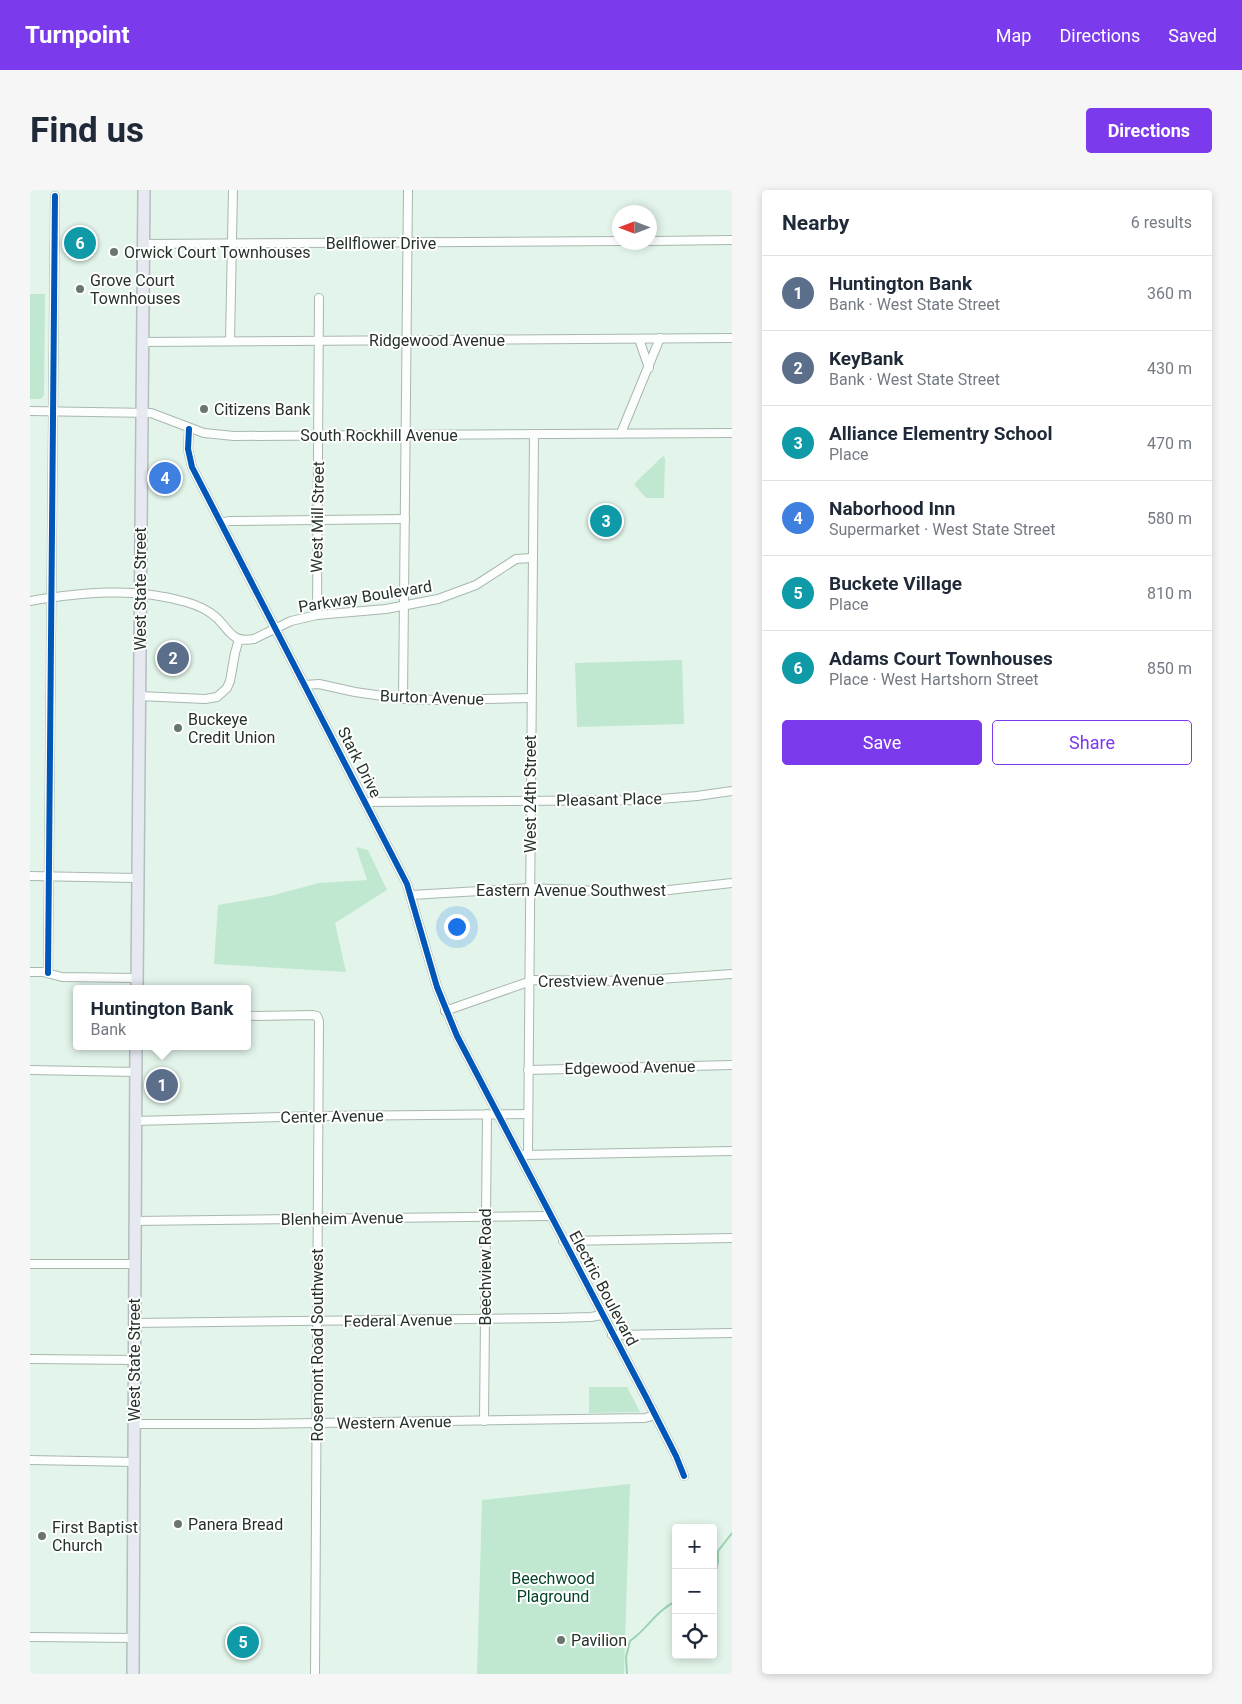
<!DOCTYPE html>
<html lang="en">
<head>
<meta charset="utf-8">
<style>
	body { margin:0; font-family:Roboto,sans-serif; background:#f6f6f7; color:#1f2937 }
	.controls { position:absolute; right:15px; bottom:15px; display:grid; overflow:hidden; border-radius:5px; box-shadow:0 2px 8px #0003 }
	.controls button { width:45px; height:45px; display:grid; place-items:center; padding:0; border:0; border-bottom:1px solid #e0e1e3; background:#fff; color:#1f2937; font:25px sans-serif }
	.compass { position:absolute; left:582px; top:15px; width:45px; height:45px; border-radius:50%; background:#fff; box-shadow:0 2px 8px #0003; rotate:270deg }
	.you { position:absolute; left:426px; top:736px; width:18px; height:18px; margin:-12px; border:4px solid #fff; border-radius:50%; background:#1a73e8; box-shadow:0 0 0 8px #1a73e833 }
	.badge { display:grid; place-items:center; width:32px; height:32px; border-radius:50%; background:#7c3aed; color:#fff; font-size:16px; font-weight:700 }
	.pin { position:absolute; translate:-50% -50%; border:2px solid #fff; box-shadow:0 1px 5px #0006 }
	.popup { position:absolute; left:43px; top:795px; width:178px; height:65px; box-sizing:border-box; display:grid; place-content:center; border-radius:5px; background:#fff; filter:drop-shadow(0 1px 4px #0005); font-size:16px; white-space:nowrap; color:#747a83 }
	.popup b { font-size:19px; color:#1f2937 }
	.popup::after { content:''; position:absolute; left:50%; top:100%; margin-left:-10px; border:10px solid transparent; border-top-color:#fff }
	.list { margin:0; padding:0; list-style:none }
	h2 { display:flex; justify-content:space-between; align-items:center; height:65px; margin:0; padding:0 20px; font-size:21px }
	h2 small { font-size:16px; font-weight:400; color:#747a83 }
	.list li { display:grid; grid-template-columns:32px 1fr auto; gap:15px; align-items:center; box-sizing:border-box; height:75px; padding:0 20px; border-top:1px solid #e0e1e3 }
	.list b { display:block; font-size:19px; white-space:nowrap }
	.list p { margin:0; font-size:16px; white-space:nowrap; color:#747a83 }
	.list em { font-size:16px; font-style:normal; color:#747a83 }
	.actions { display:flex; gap:10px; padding:15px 20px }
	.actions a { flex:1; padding:11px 0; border:1px solid #7c3aed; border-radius:5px; text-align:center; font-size:18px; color:#7c3aed }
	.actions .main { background:#7c3aed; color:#fff }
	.icon { flex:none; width:28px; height:28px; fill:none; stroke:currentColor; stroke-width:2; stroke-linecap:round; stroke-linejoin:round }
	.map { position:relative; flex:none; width:702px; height:1484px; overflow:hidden; border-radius:5px }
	header { display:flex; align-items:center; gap:30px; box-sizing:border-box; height:70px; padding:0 25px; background:#7c3aed; color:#fff }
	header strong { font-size:24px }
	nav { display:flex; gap:28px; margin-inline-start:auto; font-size:18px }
	.intro { display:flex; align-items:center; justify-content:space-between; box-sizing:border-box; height:120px; padding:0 30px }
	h1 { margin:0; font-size:35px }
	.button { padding:12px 22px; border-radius:5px; background:#7c3aed; color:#fff; font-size:18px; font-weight:700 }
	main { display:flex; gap:30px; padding:0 30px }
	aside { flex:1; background:#fff; border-radius:5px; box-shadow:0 2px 8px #0003 }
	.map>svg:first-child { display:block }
	.green { fill:#c0e7d0 }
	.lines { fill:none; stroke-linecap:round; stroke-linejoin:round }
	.stream { stroke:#9ad4b4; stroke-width:2 }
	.minor-casing { stroke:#a9b7af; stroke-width:10 }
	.highway-casing { stroke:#b4bdc0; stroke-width:14 }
	.minor { stroke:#fbfefc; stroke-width:8 }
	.highway { stroke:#e6e9f0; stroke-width:11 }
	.cycleway-casing { stroke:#fff; stroke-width:9 }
	.cycleway { stroke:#0057b8; stroke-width:6 }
	.poi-dot { fill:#68766d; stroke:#fff; stroke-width:2 }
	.labels { text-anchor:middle; stroke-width:4; stroke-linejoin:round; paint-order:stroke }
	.street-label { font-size:16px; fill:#25322a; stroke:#fff }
	.poi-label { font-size:16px; fill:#25322a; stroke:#fff; text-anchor:start }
	.park-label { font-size:16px; fill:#024228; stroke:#fff }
</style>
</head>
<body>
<header>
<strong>Turnpoint</strong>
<nav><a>Map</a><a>Directions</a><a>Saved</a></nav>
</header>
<div class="intro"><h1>Find us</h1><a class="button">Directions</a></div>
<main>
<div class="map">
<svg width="702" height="1484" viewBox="0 0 702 1484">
	<rect width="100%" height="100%" fill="#e3f5ea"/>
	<g class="green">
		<polygon points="0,104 15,104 14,205 11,209 0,209"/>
		<polygon points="633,266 635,268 634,308 616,308 604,294"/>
		<polygon points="652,470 654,534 547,537 545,473"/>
		<polygon points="326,657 338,660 357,700 305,733 316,782 184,774 188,715 240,706 289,693 337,690"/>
		<polygon points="559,1197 597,1197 610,1222 559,1223"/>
		<polygon points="600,1294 594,1484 447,1484 452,1310"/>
	</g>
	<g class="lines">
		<g class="stream">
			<polyline points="683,1393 688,1372 688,1361 702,1343"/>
			<path d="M597 1484 596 1467 600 1451C617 1439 626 1421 646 1411"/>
		</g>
		<defs>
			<g id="minor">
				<polyline points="620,51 702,50"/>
				<polyline points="113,54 590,51"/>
				<polyline points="609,149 619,178"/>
				<polyline points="200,151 203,0"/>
				<polyline points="112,152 702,148"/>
				<polyline points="0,221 121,223 174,243 204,246 702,243"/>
				<polyline points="159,239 158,259 162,277 377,694 407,797 427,846 616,1207 646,1266 654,1286"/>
				<polyline points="591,243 630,148"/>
				<polyline points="191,333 199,331 375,329"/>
				<path d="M0 411C52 402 105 397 156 412 167 415 178 420 187 428 200 441 202 453 224 449L261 431 287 425 356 419 408 409 446 395 486 369 502 368"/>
				<polyline points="287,425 289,108"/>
				<polyline points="275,495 289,494 325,502 373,509 406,510 501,508"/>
				<polyline points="109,506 175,509 187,507 197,498 200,491 205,463 209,449"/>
				<polyline points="373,509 378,0"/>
				<polyline points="335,612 618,610 667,606 702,601"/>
				<polyline points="0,686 107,688"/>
				<polyline points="381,705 500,698 569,701 630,701 702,693"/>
				<polyline points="0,782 13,782 32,787 107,788"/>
				<polyline points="18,783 25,6"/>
				<polyline points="415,821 504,790 600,791 702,784"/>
				<polyline points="217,826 283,825 287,826 289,831 285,1484"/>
				<polyline points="0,880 106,882"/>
				<polyline points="498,880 702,875"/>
				<polyline points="105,931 288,926 498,924"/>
				<polyline points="498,964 504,244"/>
				<polyline points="494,965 702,961"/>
				<polyline points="105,1031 520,1026"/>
				<polyline points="533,1051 702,1048"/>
				<polyline points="0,1074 105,1074"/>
				<polyline points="104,1133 525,1128 561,1127 572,1125"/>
				<polyline points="582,1145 702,1143"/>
				<polyline points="0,1169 104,1170"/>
				<polyline points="454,1231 457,924"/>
				<polyline points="103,1234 221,1234 615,1228 625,1225"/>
				<polyline points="0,1270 104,1272"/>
				<polyline points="0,1447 103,1448"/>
			</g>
			<g id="highway">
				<polyline points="107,799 114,0"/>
				<polyline points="103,1484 106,856"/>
			</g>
		</defs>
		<use href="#minor" class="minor-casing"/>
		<use href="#highway" class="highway-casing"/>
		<use href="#minor" class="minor"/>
		<use href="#highway" class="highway"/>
		<defs>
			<g id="cycleway">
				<polyline points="159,239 158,259 162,277 377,694 407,797 427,846 616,1207 646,1266 654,1286"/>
				<polyline points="18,783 25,6"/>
			</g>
		</defs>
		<use href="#cycleway" class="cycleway-casing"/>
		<use href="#cycleway" class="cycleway"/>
	</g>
	<g class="poi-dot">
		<circle cx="84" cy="62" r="5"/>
		<circle cx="50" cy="99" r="5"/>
		<circle cx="174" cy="219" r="5"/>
		<circle cx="148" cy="538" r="5"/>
		<circle cx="148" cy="1334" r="5"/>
		<circle cx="12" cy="1346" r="5"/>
		<circle cx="531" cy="1450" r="5"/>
	</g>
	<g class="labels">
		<g class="street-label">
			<text x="351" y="59">Bellflower Drive</text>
			<text x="407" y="156">Ridgewood Avenue</text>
			<text x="349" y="251">South Rockhill Avenue</text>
			<text transform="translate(287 327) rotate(-89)" y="6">West Mill Street</text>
			<text transform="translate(110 399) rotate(-90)" y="6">West State Street</text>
			<text transform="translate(335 406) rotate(-9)" y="6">Parkway Boulevard</text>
			<text transform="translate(402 507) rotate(2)" y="6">Burton Avenue</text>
			<text transform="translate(330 572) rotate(63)" y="6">Stark Drive</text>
			<text transform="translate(500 604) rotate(-90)" y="6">West 24th Street</text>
			<text transform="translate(579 609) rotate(-1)" y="6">Pleasant Place</text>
			<text x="541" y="706">Eastern Avenue Southwest</text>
			<text transform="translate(571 790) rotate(-1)" y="6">Crestview Avenue</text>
			<text transform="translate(600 877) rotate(-1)" y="6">Edgewood Avenue</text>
			<text transform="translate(302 926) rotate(-1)" y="6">Center Avenue</text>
			<text transform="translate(312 1028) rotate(-1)" y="6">Blenheim Avenue</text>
			<text transform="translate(455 1077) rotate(-90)" y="6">Beechview Road</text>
			<text transform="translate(574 1098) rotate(62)" y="6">Electric Boulevard</text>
			<text transform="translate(368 1130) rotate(-1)" y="6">Federal Avenue</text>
			<text transform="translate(287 1155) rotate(-90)" y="6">Rosemont Road Southwest</text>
			<text transform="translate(104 1170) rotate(-90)" y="6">West State Street</text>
			<text transform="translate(364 1232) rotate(-1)" y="6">Western Avenue</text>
		</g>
		<g class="poi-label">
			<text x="94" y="68">Orwick Court Townhouses</text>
			<text x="60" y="96">Grove Court<tspan x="60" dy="18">Townhouses</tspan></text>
			<text x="184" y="225">Citizens Bank</text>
			<text x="158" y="535">Buckeye<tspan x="158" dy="18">Credit Union</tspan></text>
			<text x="158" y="1340">Panera Bread</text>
			<text x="22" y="1343">First Baptist<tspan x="22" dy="18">Church</tspan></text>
			<text x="541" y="1456">Pavilion</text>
		</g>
		<g class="park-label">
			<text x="523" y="1394">Beechwood<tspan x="523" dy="18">Plaground</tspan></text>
		</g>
	</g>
</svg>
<div class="controls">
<button>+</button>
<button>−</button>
<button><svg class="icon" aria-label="locate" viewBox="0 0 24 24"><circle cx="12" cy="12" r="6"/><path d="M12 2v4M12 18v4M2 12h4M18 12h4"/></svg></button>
</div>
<svg class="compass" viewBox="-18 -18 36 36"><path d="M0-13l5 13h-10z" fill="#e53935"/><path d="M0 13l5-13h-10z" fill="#747a83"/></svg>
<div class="you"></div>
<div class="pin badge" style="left:132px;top:895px;background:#5c6f8a">1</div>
<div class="popup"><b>Huntington Bank</b>Bank</div>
<div class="pin badge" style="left:143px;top:468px;background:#5c6f8a">2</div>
<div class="pin badge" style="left:576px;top:331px;background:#0f9aa8">3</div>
<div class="pin badge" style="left:135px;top:288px;background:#3f7fe0">4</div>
<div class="pin badge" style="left:213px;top:1452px;background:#0f9aa8">5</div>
<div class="pin badge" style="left:50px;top:53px;background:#0f9aa8">6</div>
</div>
<aside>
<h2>Nearby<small>6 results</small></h2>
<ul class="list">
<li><span class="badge" style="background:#5c6f8a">1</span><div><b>Huntington Bank</b><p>Bank · West State Street</p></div><em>360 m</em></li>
<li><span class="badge" style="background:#5c6f8a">2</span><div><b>KeyBank</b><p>Bank · West State Street</p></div><em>430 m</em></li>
<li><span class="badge" style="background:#0f9aa8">3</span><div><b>Alliance Elementry School</b><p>Place</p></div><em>470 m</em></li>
<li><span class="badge" style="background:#3f7fe0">4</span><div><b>Naborhood Inn</b><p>Supermarket · West State Street</p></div><em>580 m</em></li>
<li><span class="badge" style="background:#0f9aa8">5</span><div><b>Buckete Village</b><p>Place</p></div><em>810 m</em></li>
<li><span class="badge" style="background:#0f9aa8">6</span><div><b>Adams Court Townhouses</b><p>Place · West Hartshorn Street</p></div><em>850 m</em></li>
</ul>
<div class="actions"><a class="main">Save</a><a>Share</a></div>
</aside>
</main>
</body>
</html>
